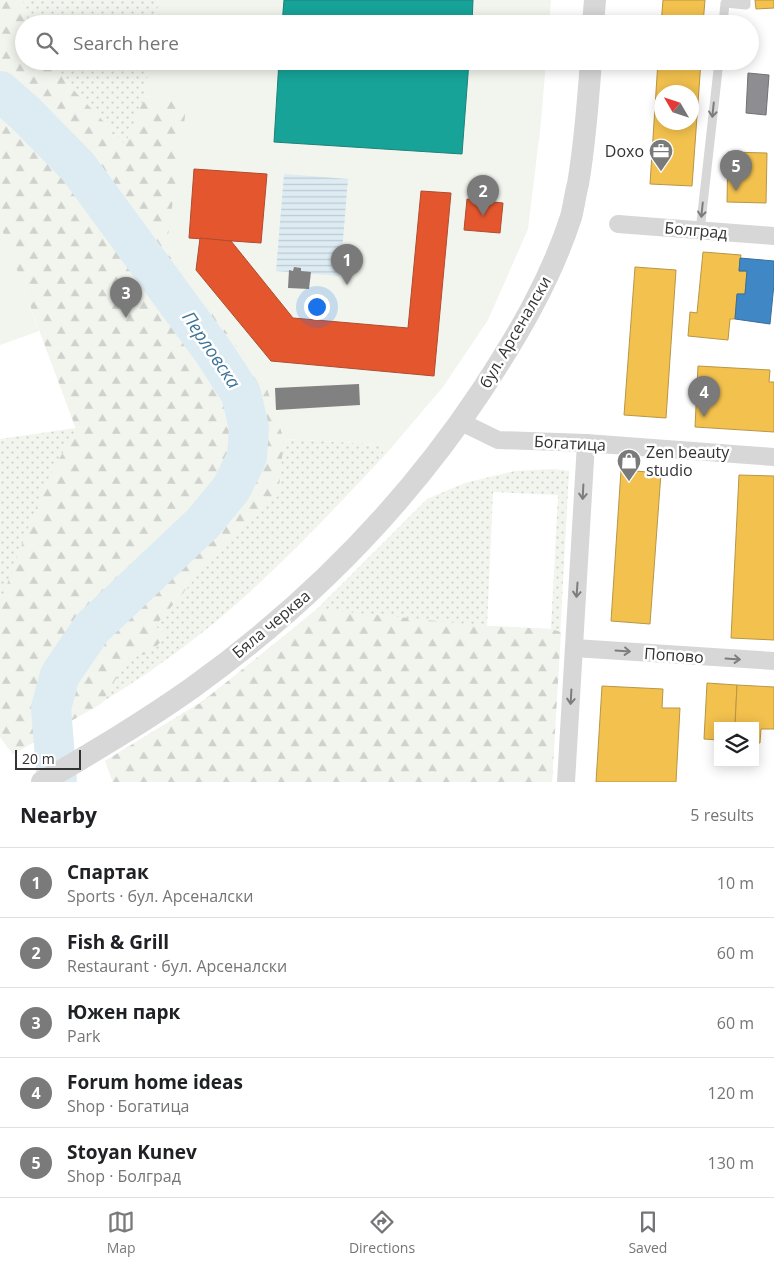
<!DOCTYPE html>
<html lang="en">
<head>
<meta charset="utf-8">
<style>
	body { margin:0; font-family:"Open Sans",sans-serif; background:#f6f6f6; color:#202124 }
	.controls { position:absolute; right:15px; bottom:15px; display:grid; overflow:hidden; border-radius:0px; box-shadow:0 2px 12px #0003 }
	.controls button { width:45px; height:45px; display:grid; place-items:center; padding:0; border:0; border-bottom:1px solid #e0e0e0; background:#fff; color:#202124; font:25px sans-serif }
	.compass { position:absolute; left:654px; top:85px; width:45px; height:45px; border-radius:50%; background:#fff; box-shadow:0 2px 12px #0003; rotate:309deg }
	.scale { position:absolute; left:15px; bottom:12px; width:66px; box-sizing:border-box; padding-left:5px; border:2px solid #333; border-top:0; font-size:14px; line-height:18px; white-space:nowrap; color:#333; -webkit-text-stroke:4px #fff; paint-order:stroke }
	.you { position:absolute; left:316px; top:306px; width:18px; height:18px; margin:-12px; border:4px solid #fff; border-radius:50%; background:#1a73e8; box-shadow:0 0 0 8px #1a73e833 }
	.badge { display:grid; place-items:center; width:32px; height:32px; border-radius:50%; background:#7a7a7a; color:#fff; font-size:16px; font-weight:700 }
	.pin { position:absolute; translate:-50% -41px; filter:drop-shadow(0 1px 2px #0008) }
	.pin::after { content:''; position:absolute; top:26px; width:18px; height:15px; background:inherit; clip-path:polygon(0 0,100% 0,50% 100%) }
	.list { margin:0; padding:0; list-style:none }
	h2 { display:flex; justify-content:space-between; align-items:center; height:65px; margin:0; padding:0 20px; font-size:21px }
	h2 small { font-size:16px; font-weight:400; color:#757577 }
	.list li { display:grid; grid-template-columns:32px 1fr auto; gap:15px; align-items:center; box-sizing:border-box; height:70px; padding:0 20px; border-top:1px solid #e0e0e0 }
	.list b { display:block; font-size:19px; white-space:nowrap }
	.list p { margin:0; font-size:16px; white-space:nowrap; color:#757577 }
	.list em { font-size:16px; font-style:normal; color:#757577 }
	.icon { flex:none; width:28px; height:28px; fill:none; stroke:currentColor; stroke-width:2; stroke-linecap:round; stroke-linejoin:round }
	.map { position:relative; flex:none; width:774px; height:782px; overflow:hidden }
	.search { position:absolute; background:#fff; box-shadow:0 2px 12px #0003; left:15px; right:15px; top:15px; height:55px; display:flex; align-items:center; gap:12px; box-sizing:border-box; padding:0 18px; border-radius:28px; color:#757577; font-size:19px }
	.sheet { height:415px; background:#fff }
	nav { display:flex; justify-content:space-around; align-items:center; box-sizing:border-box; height:70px; border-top:1px solid #e0e0e0; background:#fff; font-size:14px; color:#757577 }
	nav a { display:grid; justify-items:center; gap:2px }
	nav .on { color:#7a7a7a }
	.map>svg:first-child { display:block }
	.green { fill:url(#green-dots); fill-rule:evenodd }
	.forest { fill:url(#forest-firs) }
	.pitch { fill:#f1f5ed }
	.water { fill:url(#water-rules) }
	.homes { fill:#f2c14e; stroke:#b99646; fill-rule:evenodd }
	.shops { fill:#e4572e; stroke:#af4c30 }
	.schools { fill:#3f88c5; stroke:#3b6e99 }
	.public { fill:#17a398; stroke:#1f817a }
	.industry { fill:#8d8d92; stroke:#727276 }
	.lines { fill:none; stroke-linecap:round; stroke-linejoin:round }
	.river { stroke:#ddebf3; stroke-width:40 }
	.building { fill:#818181 }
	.service { stroke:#d7d7d7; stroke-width:9 }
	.minor { stroke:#d7d7d7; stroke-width:18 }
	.tertiary { stroke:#d7d7d7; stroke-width:22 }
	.oneway { stroke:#7d7d7d }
	.labels { text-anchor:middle; stroke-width:5; stroke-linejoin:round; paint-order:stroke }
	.poi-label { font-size:16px; fill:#333; stroke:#fff; text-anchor:end }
	.street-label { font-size:16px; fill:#333; stroke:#fff }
	.water-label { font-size:18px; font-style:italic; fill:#3f7597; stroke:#fff }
</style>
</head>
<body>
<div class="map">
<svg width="774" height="782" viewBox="0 0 774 782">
	<defs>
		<pattern id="green-dots" width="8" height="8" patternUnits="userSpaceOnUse" patternTransform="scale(1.25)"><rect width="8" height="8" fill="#f1f5ed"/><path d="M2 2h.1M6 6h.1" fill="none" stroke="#cfd2cc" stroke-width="1.8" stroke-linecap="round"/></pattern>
		<pattern id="forest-firs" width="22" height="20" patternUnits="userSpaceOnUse" patternTransform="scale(1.25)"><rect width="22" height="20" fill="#f1f5ed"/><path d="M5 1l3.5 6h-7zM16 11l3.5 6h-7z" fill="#cfd2cc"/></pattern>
		<pattern id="water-rules" width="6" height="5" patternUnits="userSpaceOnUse" patternTransform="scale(1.25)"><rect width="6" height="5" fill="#ddebf3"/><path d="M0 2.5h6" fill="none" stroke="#becad1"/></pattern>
	</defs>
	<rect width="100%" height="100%" fill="#fff"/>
	<g class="green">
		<path d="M0 0H159L155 24H24V61H150L145 96 284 439 377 444 385 455C317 527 248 602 167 659 118 695 65 724 13 754L0 737V439L76 428 0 225Z"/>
		<path d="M554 469 569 471 552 782H113L105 761 201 702 264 653 317 609 427 499 465 483 514 471ZM493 492 558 495 551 629 487 626Z"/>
	</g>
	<g class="forest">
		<polygon points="0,0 23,0 26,15 31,24 24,24 24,61 54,61 65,81 125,144 145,96 188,102 166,251 266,385 284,439 278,496 226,542 155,626 168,635 148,654 129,657 101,704 13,754 0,737 0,603 44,486 76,429 0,225"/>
		<polygon points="317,609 487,626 551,629 561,632 552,782 113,782 105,761 202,702"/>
	</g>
	<g class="pitch">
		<polygon points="159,0 551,0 549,24 155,24"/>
		<polygon points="150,61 546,61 541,122 528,229 488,320 443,387 385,455 377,444 284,439 266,385 166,251 187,102 145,96"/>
		<polygon points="0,224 39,331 0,345"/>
	</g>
	<polygon class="water" points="284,174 348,179 340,276 276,271"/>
	<g class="homes">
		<polygon points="663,0 705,0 703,24 661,24"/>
		<polygon points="755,0 774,0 774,8 756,9"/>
		<path d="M658 61H701L692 186 650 184ZM662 92H692V122H662Z"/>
		<polygon points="728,152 767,153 766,203 727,202"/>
		<polygon points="703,252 741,255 739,271 747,271 745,294 737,294 735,319 730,319 728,340 688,336 690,312 697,313"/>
		<polygon points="635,267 676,270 666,418 624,415"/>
		<polygon points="698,366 770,370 769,382 774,382 774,432 695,427"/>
		<polygon points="621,470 661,473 650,624 611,621"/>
		<polygon points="739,475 774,476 774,640 731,638"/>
		<polygon points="707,683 737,685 735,726 718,726 718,740 704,739"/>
		<polygon points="737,685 774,687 774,729 761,729 760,743 755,743 755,726 735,726"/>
		<polygon points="602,686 663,689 662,708 680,708 676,782 596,782"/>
	</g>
	<g class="shops">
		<polygon points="194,169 267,174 261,243 189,238"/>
		<polygon points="421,191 451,193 434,376 271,361 196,270 200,238 231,241 293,318 408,328"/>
		<polygon points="467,199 503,203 500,233 464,230"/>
	</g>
	<polygon class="schools" points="740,258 774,261 774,284 770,324 735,319 737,294 745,294 747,271 739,271"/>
	<g class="public">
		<polygon points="284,0 473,0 472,24 282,24"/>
		<polygon points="279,61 469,61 462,154 274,142"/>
	</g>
	<polygon class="industry" points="748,73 769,75 766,115 746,113"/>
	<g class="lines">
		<polyline class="river" points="0,91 26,114 78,167 213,351 241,394 249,428 247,457 231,489 203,523 92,628 60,675 51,708 57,782"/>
	</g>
	<g class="building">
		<polygon points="294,267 301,268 301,271 311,272 309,289 288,288 289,270 293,271"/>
		<polygon points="359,384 360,405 276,410 275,388"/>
	</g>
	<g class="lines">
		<g class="service">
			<polyline points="723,24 725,3 746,5 746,0"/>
			<polyline points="700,231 719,61"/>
		</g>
		<g class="minor">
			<polyline points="618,224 774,236"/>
			<polyline points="461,422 498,440 586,443 774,457"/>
			<polyline points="574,648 774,661"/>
			<polyline points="566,782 586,443"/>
		</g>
		<g class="tertiary">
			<polyline points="593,24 595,0"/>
			<path d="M42 782C93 752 144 722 192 688 305 607 405 506 482 390 518 335 551 279 571 217 574 206 575 195 578 184 585 143 588 103 591 61"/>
		</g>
	</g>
	<defs><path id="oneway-shaft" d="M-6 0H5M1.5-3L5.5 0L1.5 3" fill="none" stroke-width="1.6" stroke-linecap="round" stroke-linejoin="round" transform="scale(1.25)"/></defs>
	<g class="oneway">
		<use href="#oneway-shaft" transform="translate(713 110) rotate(96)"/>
		<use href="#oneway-shaft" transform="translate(702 210) rotate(96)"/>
		<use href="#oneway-shaft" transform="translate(583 492) rotate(93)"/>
		<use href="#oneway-shaft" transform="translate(577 590) rotate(94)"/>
		<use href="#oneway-shaft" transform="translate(623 651) rotate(4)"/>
		<use href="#oneway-shaft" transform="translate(733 659) rotate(4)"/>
		<use href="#oneway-shaft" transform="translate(571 697) rotate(93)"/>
	</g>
	<defs>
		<symbol id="office-pin" viewBox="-11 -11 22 30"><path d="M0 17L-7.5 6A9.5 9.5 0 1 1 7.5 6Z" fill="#7a7a7a" stroke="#fff"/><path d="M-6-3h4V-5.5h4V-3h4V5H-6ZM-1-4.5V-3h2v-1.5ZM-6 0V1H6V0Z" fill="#fff"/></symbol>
		<symbol id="shop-pin" viewBox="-11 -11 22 30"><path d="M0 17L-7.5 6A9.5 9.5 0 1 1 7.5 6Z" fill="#7a7a7a" stroke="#fff"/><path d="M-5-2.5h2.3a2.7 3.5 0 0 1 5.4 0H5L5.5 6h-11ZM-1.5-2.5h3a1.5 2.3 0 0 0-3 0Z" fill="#fff"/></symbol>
	</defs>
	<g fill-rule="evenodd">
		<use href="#office-pin" x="647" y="137" width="28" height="38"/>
		<use href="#shop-pin" x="615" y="447" width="28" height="38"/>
	</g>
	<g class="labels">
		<g class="poi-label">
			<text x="644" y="157">Doxo</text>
			<text x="646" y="458" text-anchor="start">Zen beauty<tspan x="646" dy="18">studio</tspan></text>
		</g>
		<g class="street-label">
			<text transform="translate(696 230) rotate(5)" y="6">Болград</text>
			<text transform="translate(515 332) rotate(-60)" y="6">бул. Арсеналски</text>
			<text transform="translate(570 443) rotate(3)" y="6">Богатица</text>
			<text transform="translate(271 624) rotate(-40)" y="6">Бяла черква</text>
			<text transform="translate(674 655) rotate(4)" y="6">Попово</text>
		</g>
		<g class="water-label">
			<text transform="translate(211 350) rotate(56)" y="6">Перловска</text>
		</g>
	</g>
</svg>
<div class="controls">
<button><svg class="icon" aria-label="layers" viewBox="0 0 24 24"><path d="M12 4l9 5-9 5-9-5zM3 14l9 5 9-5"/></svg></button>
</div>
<svg class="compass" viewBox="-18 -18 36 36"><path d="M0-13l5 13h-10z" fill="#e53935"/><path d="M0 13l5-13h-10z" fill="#757577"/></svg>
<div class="scale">20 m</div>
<div class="you"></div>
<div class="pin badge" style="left:347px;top:285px">1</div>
<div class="pin badge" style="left:483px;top:216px">2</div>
<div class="pin badge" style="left:126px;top:318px">3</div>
<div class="pin badge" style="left:704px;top:417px">4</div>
<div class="pin badge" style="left:736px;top:191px">5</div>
<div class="search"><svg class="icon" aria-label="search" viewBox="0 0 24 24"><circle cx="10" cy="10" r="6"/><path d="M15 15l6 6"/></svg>Search here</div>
</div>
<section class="sheet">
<h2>Nearby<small>5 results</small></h2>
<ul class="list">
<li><span class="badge">1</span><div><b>Спартак</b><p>Sports · бул. Арсеналски</p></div><em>10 m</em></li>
<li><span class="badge">2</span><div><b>Fish &amp; Grill</b><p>Restaurant · бул. Арсеналски</p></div><em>60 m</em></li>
<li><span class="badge">3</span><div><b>Южен парк</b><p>Park</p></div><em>60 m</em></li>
<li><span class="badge">4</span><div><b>Forum home ideas</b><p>Shop · Богатица</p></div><em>120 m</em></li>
<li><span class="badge">5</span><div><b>Stoyan Kunev</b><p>Shop · Болград</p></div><em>130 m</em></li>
</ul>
</section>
<nav>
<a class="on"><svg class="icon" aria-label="map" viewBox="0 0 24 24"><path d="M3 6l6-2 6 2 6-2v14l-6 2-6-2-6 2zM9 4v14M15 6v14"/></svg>Map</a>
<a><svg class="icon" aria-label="directions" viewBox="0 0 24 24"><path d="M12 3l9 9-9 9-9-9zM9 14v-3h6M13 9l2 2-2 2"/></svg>Directions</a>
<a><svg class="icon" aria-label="saved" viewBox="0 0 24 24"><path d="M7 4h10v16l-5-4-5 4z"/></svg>Saved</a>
</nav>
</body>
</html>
